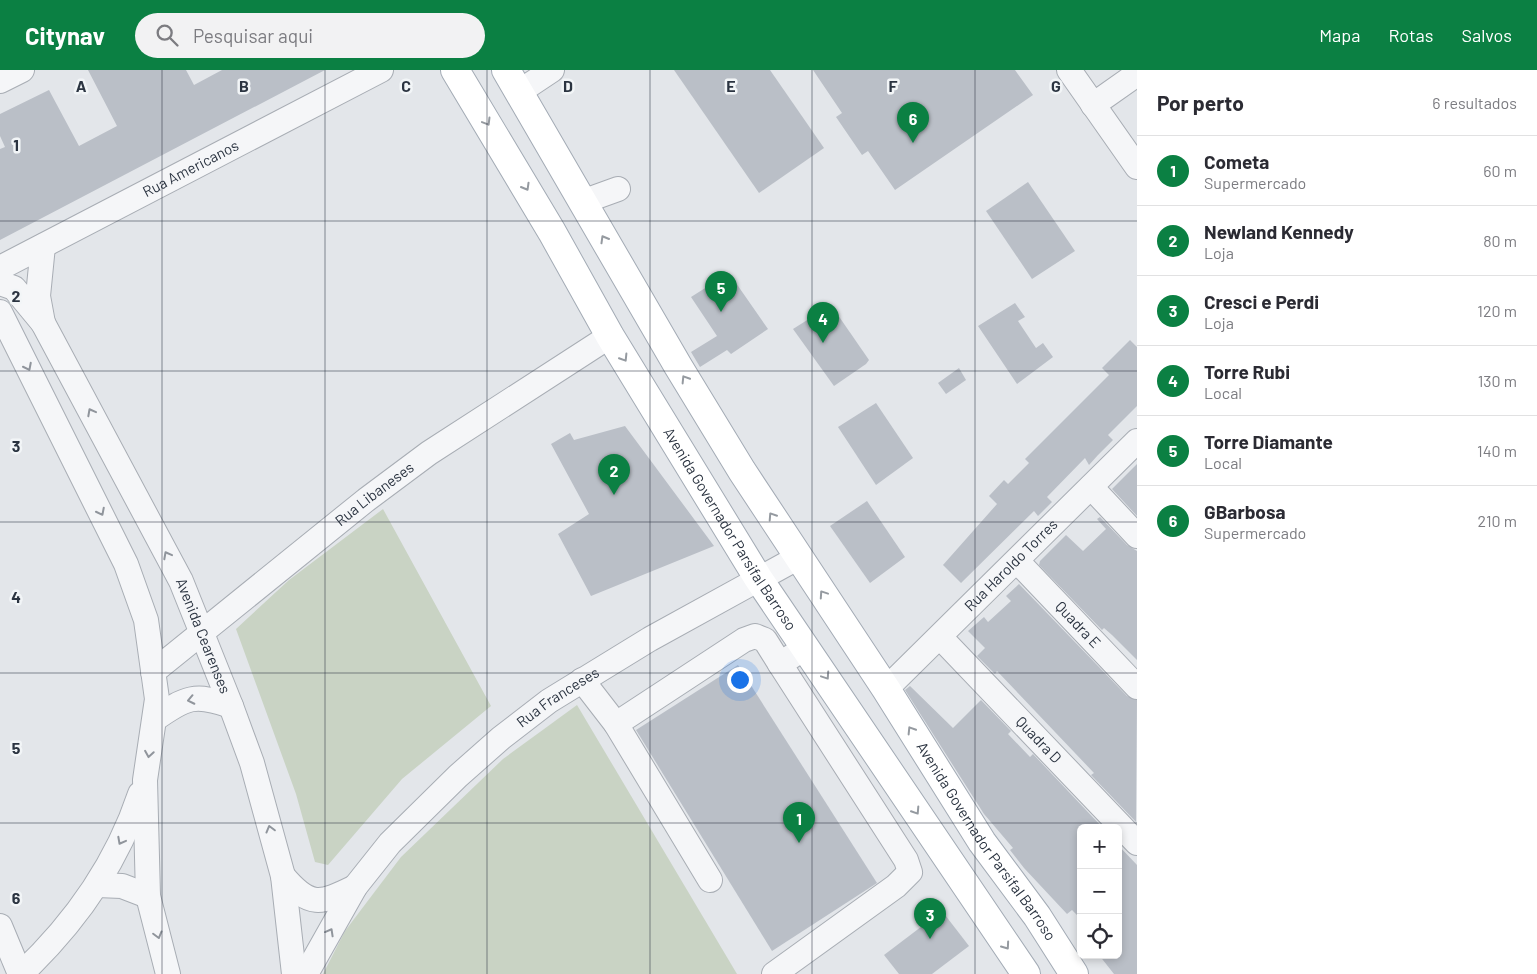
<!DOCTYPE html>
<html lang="pt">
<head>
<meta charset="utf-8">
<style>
	body { margin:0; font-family:Barlow,sans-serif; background:#f2f2f3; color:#2b2b33 }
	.controls { position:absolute; right:15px; bottom:15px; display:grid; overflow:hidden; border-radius:8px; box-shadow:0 2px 8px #0003 }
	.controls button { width:45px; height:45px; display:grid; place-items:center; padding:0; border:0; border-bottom:1px solid #e1e1e2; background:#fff; color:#2b2b33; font:25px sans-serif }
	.you { position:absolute; left:739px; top:609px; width:18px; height:18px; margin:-12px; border:4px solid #fff; border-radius:50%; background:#1a73e8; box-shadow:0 0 0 8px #1a73e833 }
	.badge { display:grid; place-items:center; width:32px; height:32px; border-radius:50%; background:#0b8043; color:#fff; font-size:16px; font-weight:700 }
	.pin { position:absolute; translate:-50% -41px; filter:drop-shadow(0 1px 2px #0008) }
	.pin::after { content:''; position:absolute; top:26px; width:18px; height:15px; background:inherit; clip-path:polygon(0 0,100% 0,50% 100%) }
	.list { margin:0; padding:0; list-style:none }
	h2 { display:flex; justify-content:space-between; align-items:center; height:65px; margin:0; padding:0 20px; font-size:21px }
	h2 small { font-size:16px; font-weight:400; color:#7c7c81 }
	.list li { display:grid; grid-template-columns:32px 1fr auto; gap:15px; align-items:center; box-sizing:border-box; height:70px; padding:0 20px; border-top:1px solid #e1e1e2 }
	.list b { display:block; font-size:19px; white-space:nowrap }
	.list p { margin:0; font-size:16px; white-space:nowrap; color:#7c7c81 }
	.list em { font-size:16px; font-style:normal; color:#7c7c81 }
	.icon { flex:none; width:28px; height:28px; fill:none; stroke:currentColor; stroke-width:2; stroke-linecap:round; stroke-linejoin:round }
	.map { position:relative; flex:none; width:1137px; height:904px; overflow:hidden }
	header { display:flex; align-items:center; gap:30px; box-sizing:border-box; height:70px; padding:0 25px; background:#0b8043; color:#fff }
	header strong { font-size:24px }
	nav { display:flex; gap:28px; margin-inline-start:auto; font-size:18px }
	.search { width:350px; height:45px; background:#f2f2f3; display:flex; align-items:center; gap:12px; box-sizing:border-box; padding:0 18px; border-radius:28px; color:#7c7c81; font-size:19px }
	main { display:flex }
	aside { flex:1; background:#fff }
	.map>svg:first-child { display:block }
	.green { fill:#c9d3c4 }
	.building { fill:#babfc7 }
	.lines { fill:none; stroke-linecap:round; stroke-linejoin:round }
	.minor-casing { stroke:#a8adb4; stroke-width:26 }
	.major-casing { stroke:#a3abb5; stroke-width:30 }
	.minor { stroke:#f5f6f8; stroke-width:24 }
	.major { stroke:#fff; stroke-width:28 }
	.oneway { stroke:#959aa0 }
	.oneway2 { stroke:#90959c }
	.grid { fill:none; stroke:#2b3441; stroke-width:1; stroke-opacity:0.55 }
	.labels { text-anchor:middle; stroke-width:5; stroke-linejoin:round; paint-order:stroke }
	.street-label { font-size:15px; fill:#2b3441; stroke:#f2f5f7 }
	.grid-label { font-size:16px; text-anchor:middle; font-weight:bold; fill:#2b3441; stroke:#f2f5f7; stroke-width:5; stroke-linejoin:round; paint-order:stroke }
</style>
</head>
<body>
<header>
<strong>Citynav</strong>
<div class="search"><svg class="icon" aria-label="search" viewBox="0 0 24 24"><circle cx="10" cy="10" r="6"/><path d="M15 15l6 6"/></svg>Pesquisar aqui</div>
<nav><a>Mapa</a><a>Rotas</a><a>Salvos</a></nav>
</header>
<main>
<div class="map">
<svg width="1137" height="904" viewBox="0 0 1137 904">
	<rect width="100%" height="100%" fill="#e3e6ea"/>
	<g class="green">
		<polygon points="383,439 491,636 402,709 328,795 315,792 296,724 236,559 289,510"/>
		<polygon points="577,635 737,904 323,904 345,861 401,787 503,689"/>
	</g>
	<g class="building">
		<polygon points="88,0 186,0 194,15 222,0 325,0 0,170 0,79 5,77 0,66 0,44 49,20 79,76 117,56"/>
		<polygon points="674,0 770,0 824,78 759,123"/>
		<polygon points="813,0 1015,0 1033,25 895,120 868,81 862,85 836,47 842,43"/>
		<polygon points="1028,112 1075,181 1032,209 986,141"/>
		<polygon points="729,203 768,259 731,284 727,280 700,297 691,282 717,266 691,227"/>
		<polygon points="1015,233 1025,247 1018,251 1036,278 1043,273 1053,287 1017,314 978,256"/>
		<polygon points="831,235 869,290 866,294 834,316 793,259"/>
		<polygon points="1130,270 1137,277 1137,336 1108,365 1113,370 1098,385 1089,395 1085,388 1047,427 1052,432 1038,446 1034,441 961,513 943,495 997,434 989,426 1004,410 1008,414 1029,393 1025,389 1109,305 1102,298"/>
		<polygon points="959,298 966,310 946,324 938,313"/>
		<polygon points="876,333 913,388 876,415 838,357"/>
		<polygon points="625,356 714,476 591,526 558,464 589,444 551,374 570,363 574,370"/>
		<polygon points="1137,394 1137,446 1112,419"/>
		<polygon points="867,431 905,487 870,513 830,456"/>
		<polygon points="1100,447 1127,475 1137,481 1137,590 1112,565 1104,558 1102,560 1039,495 1040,491 1066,465 1083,481 1106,459 1097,449"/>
		<polygon points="1019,514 1127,626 1137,630 1136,752 1091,705 1094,703 997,601 995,604 977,586 985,578 968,561 984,547 988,552 1011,531 1006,526"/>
		<polygon points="738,595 877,813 772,881 636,660"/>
		<polygon points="910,616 953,658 981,630 1011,661 1008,664 1030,687 1033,684 1103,758 1081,758 1081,849 1072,840 1067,844 1024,798 1010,780 1013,778 984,744 905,620"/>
		<polygon points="1118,775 1137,795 1137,904 1114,904 1099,885 1118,885"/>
		<polygon points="942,841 969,876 932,904 899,904 884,885"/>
	</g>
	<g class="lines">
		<defs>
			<g id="minor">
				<polyline points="1069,0 1137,97"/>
				<polyline points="0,11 22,0"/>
				<polyline points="519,22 552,0"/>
				<polyline points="1093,35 1137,4"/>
				<polyline points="582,132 618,119"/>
				<polyline points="43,176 38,226 43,253"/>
				<path id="s1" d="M0 198 381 0"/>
				<path id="s2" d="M0 213 14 218 43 253 181 511 231 636 252 693 283 806 294 904"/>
				<polyline points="0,242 126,494 146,550 157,629 145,710 148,826 168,904"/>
				<polyline points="1091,417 1137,466"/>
				<path id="s3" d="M1017 491 1137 617"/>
				<path id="s4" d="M941 568 1137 773"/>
				<path id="s5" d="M153 602 366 430 429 383 610 266"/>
				<polyline points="582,610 616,654"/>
				<path id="s6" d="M886 619 1137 371"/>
				<path d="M155 649C186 627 195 623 231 636"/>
				<path d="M283 806C310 838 320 834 355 817"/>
				<polyline points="710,810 616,654 744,570 755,566 765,570 780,594 806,577"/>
				<polyline points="97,815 122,816 148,826"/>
				<polyline points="0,856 20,904"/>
				<path d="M21 904C74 854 117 793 140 724"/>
				<path id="s7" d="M306 904 355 817 390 773 458 706 501 668 549 631 650 569 799 487"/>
				<polyline points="774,904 896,816 910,802 906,790 780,594"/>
			</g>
			<g id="major">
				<path id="s8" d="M455 0 552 162 610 266 758 508 1026 904"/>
				<path id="s9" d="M506 0 678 296 742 401 886 619 982 772 1037 846 1074 904"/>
			</g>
		</defs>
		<use href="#minor" class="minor-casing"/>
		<use href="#major" class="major-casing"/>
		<use href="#minor" class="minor"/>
		<use href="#major" class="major"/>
	</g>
	<defs><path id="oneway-chevron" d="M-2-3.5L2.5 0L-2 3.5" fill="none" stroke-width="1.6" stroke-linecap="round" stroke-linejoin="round" transform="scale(1.25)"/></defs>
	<g class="oneway">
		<use href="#oneway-chevron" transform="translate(487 52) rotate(59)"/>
		<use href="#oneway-chevron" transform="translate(526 117) rotate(60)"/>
		<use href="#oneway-chevron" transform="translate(604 169) rotate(-120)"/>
		<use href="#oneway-chevron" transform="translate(624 288) rotate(58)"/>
		<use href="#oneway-chevron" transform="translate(685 309) rotate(-122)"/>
		<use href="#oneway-chevron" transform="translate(772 446) rotate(-123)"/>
		<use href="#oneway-chevron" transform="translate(823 524) rotate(-124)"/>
		<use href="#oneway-chevron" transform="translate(826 606) rotate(56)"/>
		<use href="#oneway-chevron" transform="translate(911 660) rotate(-122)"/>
		<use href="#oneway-chevron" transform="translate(916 741) rotate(57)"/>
		<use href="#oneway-chevron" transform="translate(1006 876) rotate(55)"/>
	</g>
	<g class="oneway2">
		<use href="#oneway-chevron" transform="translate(28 297) rotate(63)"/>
		<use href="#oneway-chevron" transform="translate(91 342) rotate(-118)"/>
		<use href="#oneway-chevron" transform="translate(101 442) rotate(63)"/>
		<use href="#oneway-chevron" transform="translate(167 485) rotate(-118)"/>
		<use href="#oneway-chevron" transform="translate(191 630) rotate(168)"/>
		<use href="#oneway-chevron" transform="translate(149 684) rotate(99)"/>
		<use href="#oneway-chevron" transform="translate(270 759) rotate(-105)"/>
		<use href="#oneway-chevron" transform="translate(121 771) rotate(118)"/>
		<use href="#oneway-chevron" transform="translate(330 862) rotate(-61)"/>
		<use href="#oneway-chevron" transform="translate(158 865) rotate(75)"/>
	</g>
	<path class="grid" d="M162 0V904M325 0V904M487 0V904M650 0V904M812 0V904M975 0V904M0 151H1137M0 301H1137M0 452H1137M0 603H1137M0 753H1137"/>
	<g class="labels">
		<g class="street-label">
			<text dy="5" stroke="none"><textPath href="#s1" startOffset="215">Rua Americanos</textPath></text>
			<text dy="5" stroke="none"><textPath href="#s5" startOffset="284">Rua Libaneses</textPath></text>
			<text dy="5" stroke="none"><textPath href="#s8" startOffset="535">Avenida Governador Parsifal Barroso</textPath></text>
			<text dy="5" stroke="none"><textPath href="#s6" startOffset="176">Rua Haroldo Torres</textPath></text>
			<text dy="5" stroke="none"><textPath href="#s3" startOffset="88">Quadra E</textPath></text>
			<text dy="5" stroke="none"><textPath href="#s2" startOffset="412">Avenida Cearenses</textPath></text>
			<text dy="5" stroke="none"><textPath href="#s7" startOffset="379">Rua Franceses</textPath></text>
			<text dy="5" stroke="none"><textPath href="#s4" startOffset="141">Quadra D</textPath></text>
			<text dy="5" stroke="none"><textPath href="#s9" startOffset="909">Avenida Governador Parsifal Barroso</textPath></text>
		</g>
	</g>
	<g class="grid-label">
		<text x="81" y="22">A</text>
		<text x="244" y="22">B</text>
		<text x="406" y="22">C</text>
		<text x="568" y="22">D</text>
		<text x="731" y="22">E</text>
		<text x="893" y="22">F</text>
		<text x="1056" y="22">G</text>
		<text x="16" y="81">1</text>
		<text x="16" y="232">2</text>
		<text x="16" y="382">3</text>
		<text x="16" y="533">4</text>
		<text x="16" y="684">5</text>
		<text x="16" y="834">6</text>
	</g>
</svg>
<div class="controls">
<button>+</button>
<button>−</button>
<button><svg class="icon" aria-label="locate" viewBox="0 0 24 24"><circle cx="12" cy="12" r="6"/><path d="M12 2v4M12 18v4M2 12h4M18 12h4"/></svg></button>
</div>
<div class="you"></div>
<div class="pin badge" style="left:799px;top:773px">1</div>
<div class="pin badge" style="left:614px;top:425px">2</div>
<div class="pin badge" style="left:930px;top:869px">3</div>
<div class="pin badge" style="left:823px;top:273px">4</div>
<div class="pin badge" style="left:721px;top:242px">5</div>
<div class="pin badge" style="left:913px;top:73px">6</div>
</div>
<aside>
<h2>Por perto<small>6 resultados</small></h2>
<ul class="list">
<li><span class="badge">1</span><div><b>Cometa</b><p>Supermercado</p></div><em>60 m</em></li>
<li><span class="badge">2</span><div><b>Newland Kennedy</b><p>Loja</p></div><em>80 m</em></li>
<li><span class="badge">3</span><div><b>Cresci e Perdi</b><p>Loja</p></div><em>120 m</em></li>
<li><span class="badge">4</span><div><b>Torre Rubi</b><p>Local</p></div><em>130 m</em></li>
<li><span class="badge">5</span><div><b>Torre Diamante</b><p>Local</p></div><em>140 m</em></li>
<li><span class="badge">6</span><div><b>GBarbosa</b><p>Supermercado</p></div><em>210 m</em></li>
</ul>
</aside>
</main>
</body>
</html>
